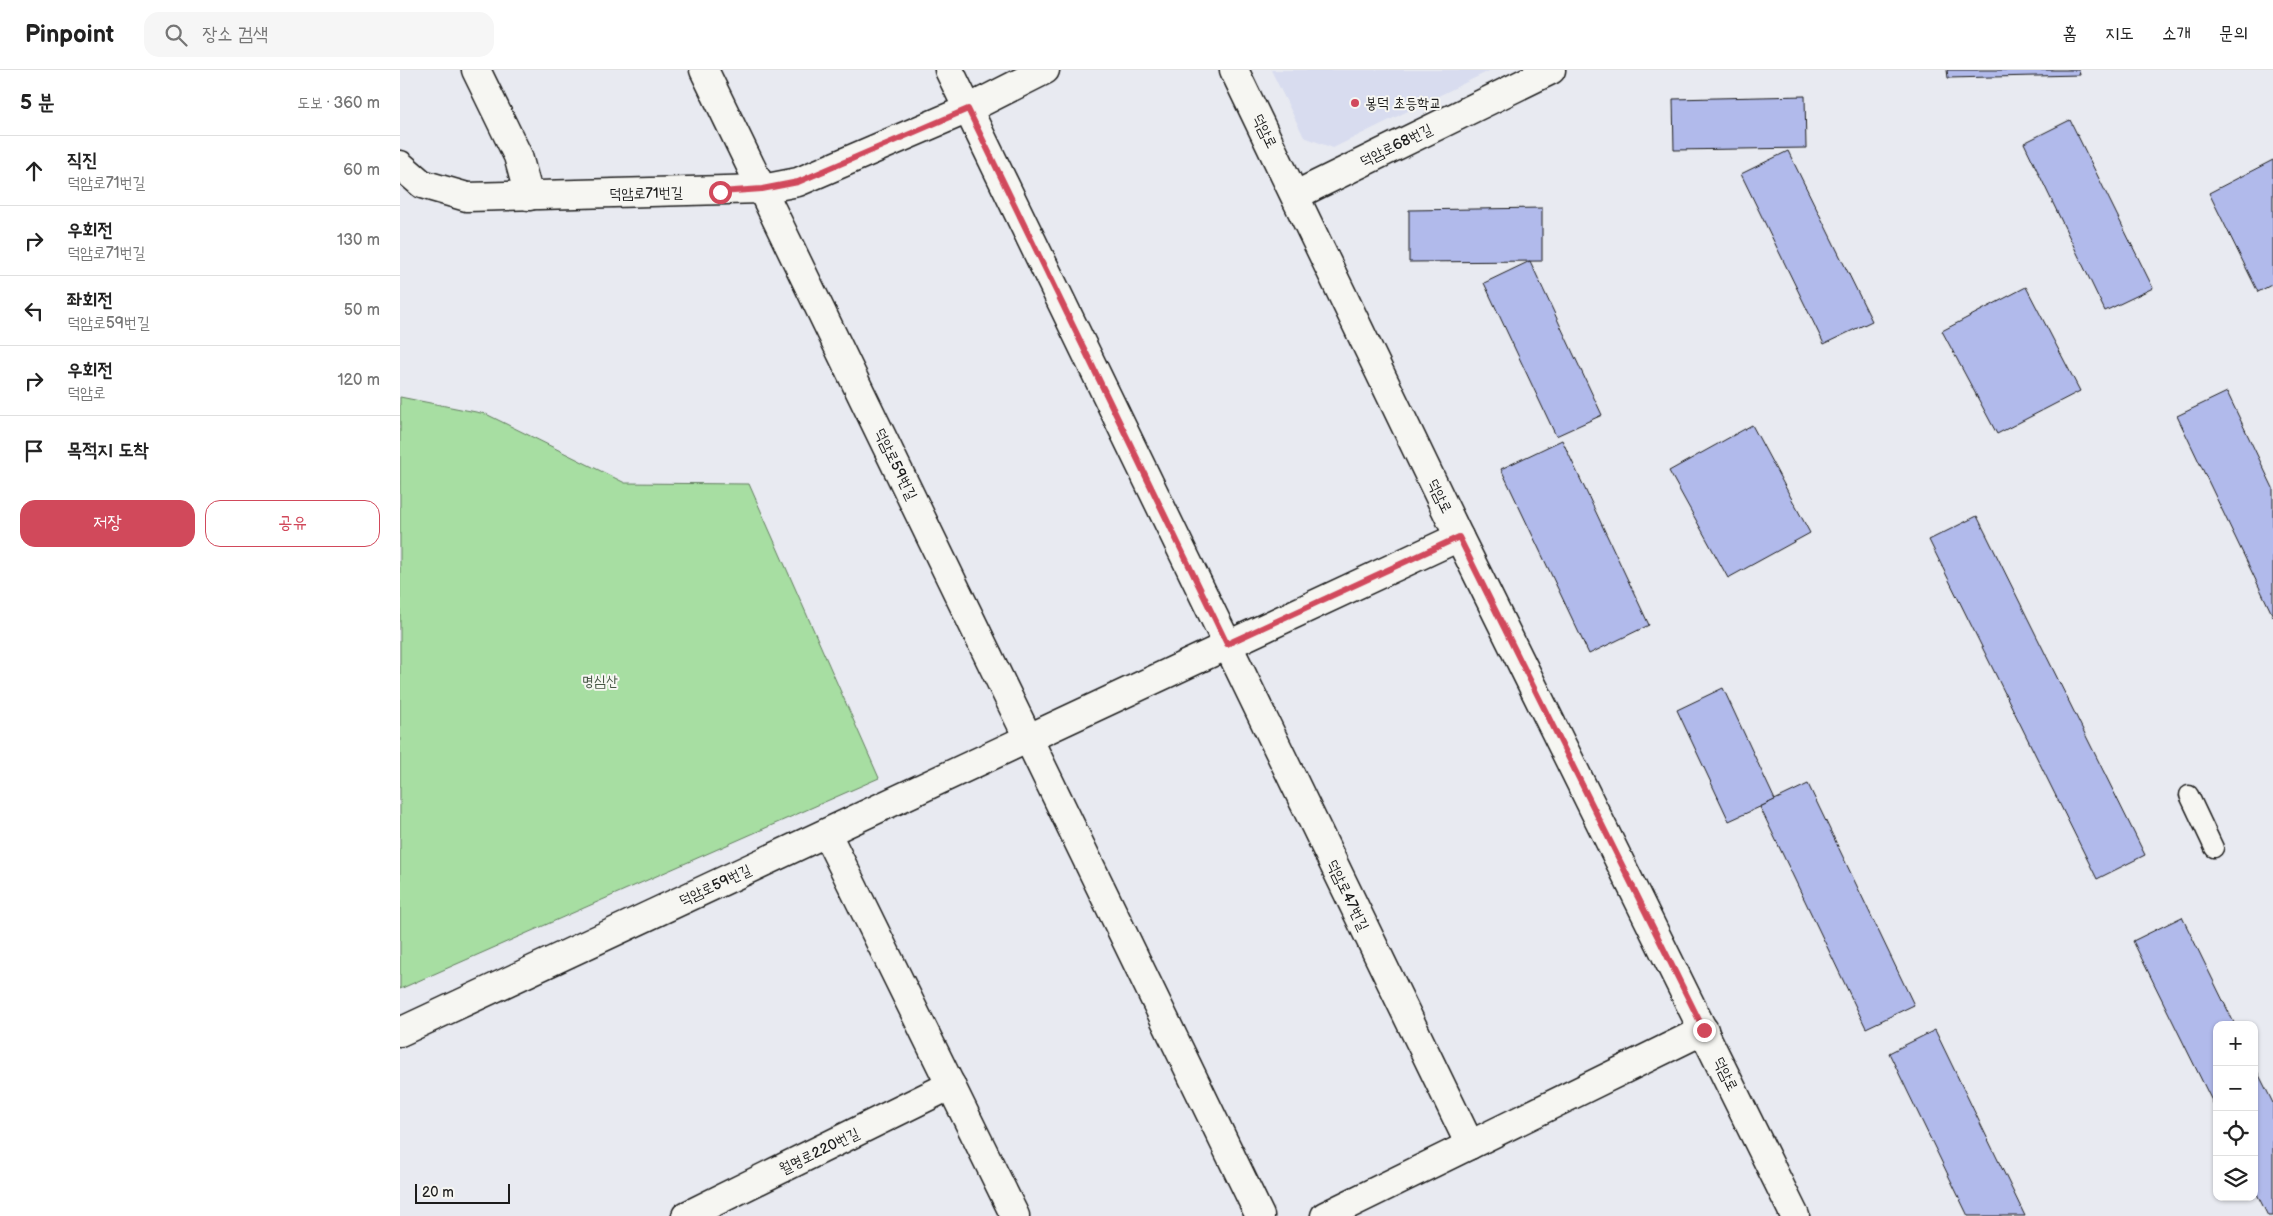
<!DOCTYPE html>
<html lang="ko">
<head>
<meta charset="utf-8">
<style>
	body { margin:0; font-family:"Balsamiq Sans","Poor Story",sans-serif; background:#f6f6f6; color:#222 }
	.controls { position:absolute; right:15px; bottom:15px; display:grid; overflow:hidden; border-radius:10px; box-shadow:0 1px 4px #0004 }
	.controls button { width:45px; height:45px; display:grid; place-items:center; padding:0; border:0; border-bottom:1px solid #e0e0e0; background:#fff; color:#222; font:25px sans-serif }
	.scale { position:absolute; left:15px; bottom:12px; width:95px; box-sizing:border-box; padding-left:5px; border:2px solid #1c1c1c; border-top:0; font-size:14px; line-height:18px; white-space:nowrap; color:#1c1c1c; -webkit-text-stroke:4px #f6f6f2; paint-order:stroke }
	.stop { position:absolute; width:15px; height:15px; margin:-11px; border:4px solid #d1495b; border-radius:50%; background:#fff }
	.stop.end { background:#d1495b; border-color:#fff; box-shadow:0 1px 5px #0008 }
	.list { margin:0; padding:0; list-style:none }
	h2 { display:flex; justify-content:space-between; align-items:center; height:65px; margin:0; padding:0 20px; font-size:21px }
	h2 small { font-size:16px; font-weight:400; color:#767676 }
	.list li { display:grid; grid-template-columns:32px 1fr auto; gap:15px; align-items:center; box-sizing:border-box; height:70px; padding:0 20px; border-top:1px solid #e0e0e0 }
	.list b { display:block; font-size:19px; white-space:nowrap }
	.list p { margin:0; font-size:16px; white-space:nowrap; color:#767676 }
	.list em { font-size:16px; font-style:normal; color:#767676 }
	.actions { display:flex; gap:10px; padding:15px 20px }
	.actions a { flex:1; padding:11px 0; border:1px solid #d1495b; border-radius:15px; text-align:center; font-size:18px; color:#d1495b }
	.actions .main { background:#d1495b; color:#fff }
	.icon { flex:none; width:28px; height:28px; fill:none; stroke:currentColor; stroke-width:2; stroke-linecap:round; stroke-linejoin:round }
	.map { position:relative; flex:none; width:1873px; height:1146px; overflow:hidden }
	header { display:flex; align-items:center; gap:30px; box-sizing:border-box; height:70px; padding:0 25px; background:#fff; border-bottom:1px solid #e0e0e0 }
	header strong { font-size:24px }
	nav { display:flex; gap:28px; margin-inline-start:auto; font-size:18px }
	.search { width:350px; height:45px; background:#f6f6f6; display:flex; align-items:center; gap:12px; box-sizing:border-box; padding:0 18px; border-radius:15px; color:#767676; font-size:19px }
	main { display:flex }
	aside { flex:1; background:#fff }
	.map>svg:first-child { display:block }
	.built { fill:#d8dcef }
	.green { fill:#a7dea2; stroke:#627d5f }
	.building { fill:#b1baeb; stroke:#1c1c1c }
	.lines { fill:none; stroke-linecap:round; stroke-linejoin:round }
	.service-casing { stroke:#1c1c1c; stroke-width:21 }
	.minor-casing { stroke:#1c1c1c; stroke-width:31 }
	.service { stroke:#f6f6f2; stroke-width:18 }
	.minor { stroke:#f6f6f2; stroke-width:28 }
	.route { stroke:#d1495b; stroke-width:6 }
	.poi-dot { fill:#d1495b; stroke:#f6f6f2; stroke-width:2 }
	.labels { text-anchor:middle; stroke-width:4; stroke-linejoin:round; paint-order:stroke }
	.poi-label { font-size:15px; fill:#1c1c1c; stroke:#f6f6f2; text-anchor:start }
	.street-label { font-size:15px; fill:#1c1c1c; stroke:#f6f6f2 }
	.park-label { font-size:15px; fill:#465644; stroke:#f6f6f2 }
</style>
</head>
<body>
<header>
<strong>Pinpoint</strong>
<div class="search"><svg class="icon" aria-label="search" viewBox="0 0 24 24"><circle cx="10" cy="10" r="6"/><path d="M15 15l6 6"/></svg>장소 검색</div>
<nav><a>홈</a><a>지도</a><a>소개</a><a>문의</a></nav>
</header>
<main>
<aside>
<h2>5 분<small>도보 · 360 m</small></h2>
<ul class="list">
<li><svg class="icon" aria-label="ahead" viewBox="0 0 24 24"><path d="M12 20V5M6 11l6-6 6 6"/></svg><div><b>직진</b><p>덕암로71번길</p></div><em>60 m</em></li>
<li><svg class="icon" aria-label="right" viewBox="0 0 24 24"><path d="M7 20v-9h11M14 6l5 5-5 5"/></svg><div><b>우회전</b><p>덕암로71번길</p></div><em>130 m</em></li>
<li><svg class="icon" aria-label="left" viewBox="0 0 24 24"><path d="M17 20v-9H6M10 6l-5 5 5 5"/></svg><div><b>좌회전</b><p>덕암로59번길</p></div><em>50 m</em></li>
<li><svg class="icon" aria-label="right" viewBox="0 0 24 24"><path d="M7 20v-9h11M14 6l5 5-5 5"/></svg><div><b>우회전</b><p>덕암로</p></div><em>120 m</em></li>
<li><svg class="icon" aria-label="arrive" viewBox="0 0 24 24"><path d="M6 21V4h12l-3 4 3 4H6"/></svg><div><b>목적지 도착</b></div></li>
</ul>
<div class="actions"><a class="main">저장</a><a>공유</a></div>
</aside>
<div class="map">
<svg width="1873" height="1146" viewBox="0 0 1873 1146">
	<rect width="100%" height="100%" fill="#e8eaf1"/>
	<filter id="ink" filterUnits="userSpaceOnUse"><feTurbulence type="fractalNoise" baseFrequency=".02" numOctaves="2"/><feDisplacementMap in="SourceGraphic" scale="10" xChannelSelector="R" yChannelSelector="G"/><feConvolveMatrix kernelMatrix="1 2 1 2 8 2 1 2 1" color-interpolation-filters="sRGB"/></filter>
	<g filter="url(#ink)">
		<polygon class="built" points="871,0 1091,0 933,78 904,67"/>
		<polygon class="green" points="0,327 86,344 225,413 349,414 479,708 0,919"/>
		<g class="building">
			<polygon points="1547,0 1679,0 1680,5 1548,8"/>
			<polygon points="1405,26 1406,78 1274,80 1273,29"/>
			<polygon points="1670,50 1753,218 1705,241 1624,73"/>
			<polygon points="1388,81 1472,251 1424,274 1341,104"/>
			<polygon points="1873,90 1873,214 1858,222 1809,123"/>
			<polygon points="1142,138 1142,191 1009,192 1009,140"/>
			<polygon points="1130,191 1202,345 1156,366 1084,213"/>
			<polygon points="1626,217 1680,321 1597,364 1542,261"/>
			<polygon points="1827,322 1873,418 1873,546 1777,346"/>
			<polygon points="1352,355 1410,463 1328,508 1269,401"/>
			<polygon points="1162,370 1249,555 1189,584 1101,399"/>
			<polygon points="1577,446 1745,785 1697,809 1529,470"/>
			<polygon points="1323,618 1375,730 1329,751 1277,640"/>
			<polygon points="1408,714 1514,935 1466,958 1360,737"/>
			<polygon points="1782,847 1835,955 1817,955 1817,1041 1733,871"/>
			<polygon points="1535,960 1625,1146 1568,1146 1489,983"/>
			<polygon points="1854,995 1873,1033 1873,1146 1868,1146 1854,1118"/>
		</g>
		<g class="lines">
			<defs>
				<polyline id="service" points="1789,725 1814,778"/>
				<g id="minor">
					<polyline points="76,0 118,86 129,126"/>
					<polyline points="304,0 860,1146"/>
					<polyline points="549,0 1070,1075"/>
					<polyline points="834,0 1059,467 1395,1146"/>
					<polyline points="0,95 22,114 67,127 362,119 398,112 568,39 645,0"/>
					<polyline points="896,125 1151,0"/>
					<polyline points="427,764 615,1146"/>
					<polyline points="0,962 1059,467"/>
					<polyline points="286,1146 551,1015"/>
					<polyline points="925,1146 1304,960"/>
				</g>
			</defs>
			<use href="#service" class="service-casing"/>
			<use href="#minor" class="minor-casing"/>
			<use href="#service" class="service"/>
			<use href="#minor" class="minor"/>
		</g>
	</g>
	<g class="lines" filter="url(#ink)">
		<polyline class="route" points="320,122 362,119 398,112 568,39 827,574 1059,467 1304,960"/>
	</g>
	<circle class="poi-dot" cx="955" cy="33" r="5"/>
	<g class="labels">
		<g class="poi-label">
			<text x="965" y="38">봉덕 초등학교</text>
		</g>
		<g class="street-label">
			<text transform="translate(865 61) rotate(64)" y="5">덕암로</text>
			<text transform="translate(996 75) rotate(-26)" y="5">덕암로68번길</text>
			<text transform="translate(246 123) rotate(-1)" y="5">덕암로71번길</text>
			<text transform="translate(496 394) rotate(64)" y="5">덕암로59번길</text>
			<text transform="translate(1040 426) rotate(64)" y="5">덕암로</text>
			<text transform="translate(315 815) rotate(-25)" y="5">덕암로59번길</text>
			<text transform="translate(948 825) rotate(64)" y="5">덕암로47번길</text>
			<text transform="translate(1326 1004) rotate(64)" y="5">덕암로</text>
			<text transform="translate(419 1081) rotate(-26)" y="5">월명로220번길</text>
		</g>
		<g class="park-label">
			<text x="200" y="616">명심산</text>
		</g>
	</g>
</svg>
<div class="controls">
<button>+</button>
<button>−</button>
<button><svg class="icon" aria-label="locate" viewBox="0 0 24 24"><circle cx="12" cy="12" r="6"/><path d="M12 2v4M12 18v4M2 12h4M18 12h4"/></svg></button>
<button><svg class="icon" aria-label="layers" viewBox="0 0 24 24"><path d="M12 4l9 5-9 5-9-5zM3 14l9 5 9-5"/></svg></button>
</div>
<div class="scale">20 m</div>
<div class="stop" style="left:320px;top:122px"></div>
<div class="stop end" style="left:1304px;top:960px"></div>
</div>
</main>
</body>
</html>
